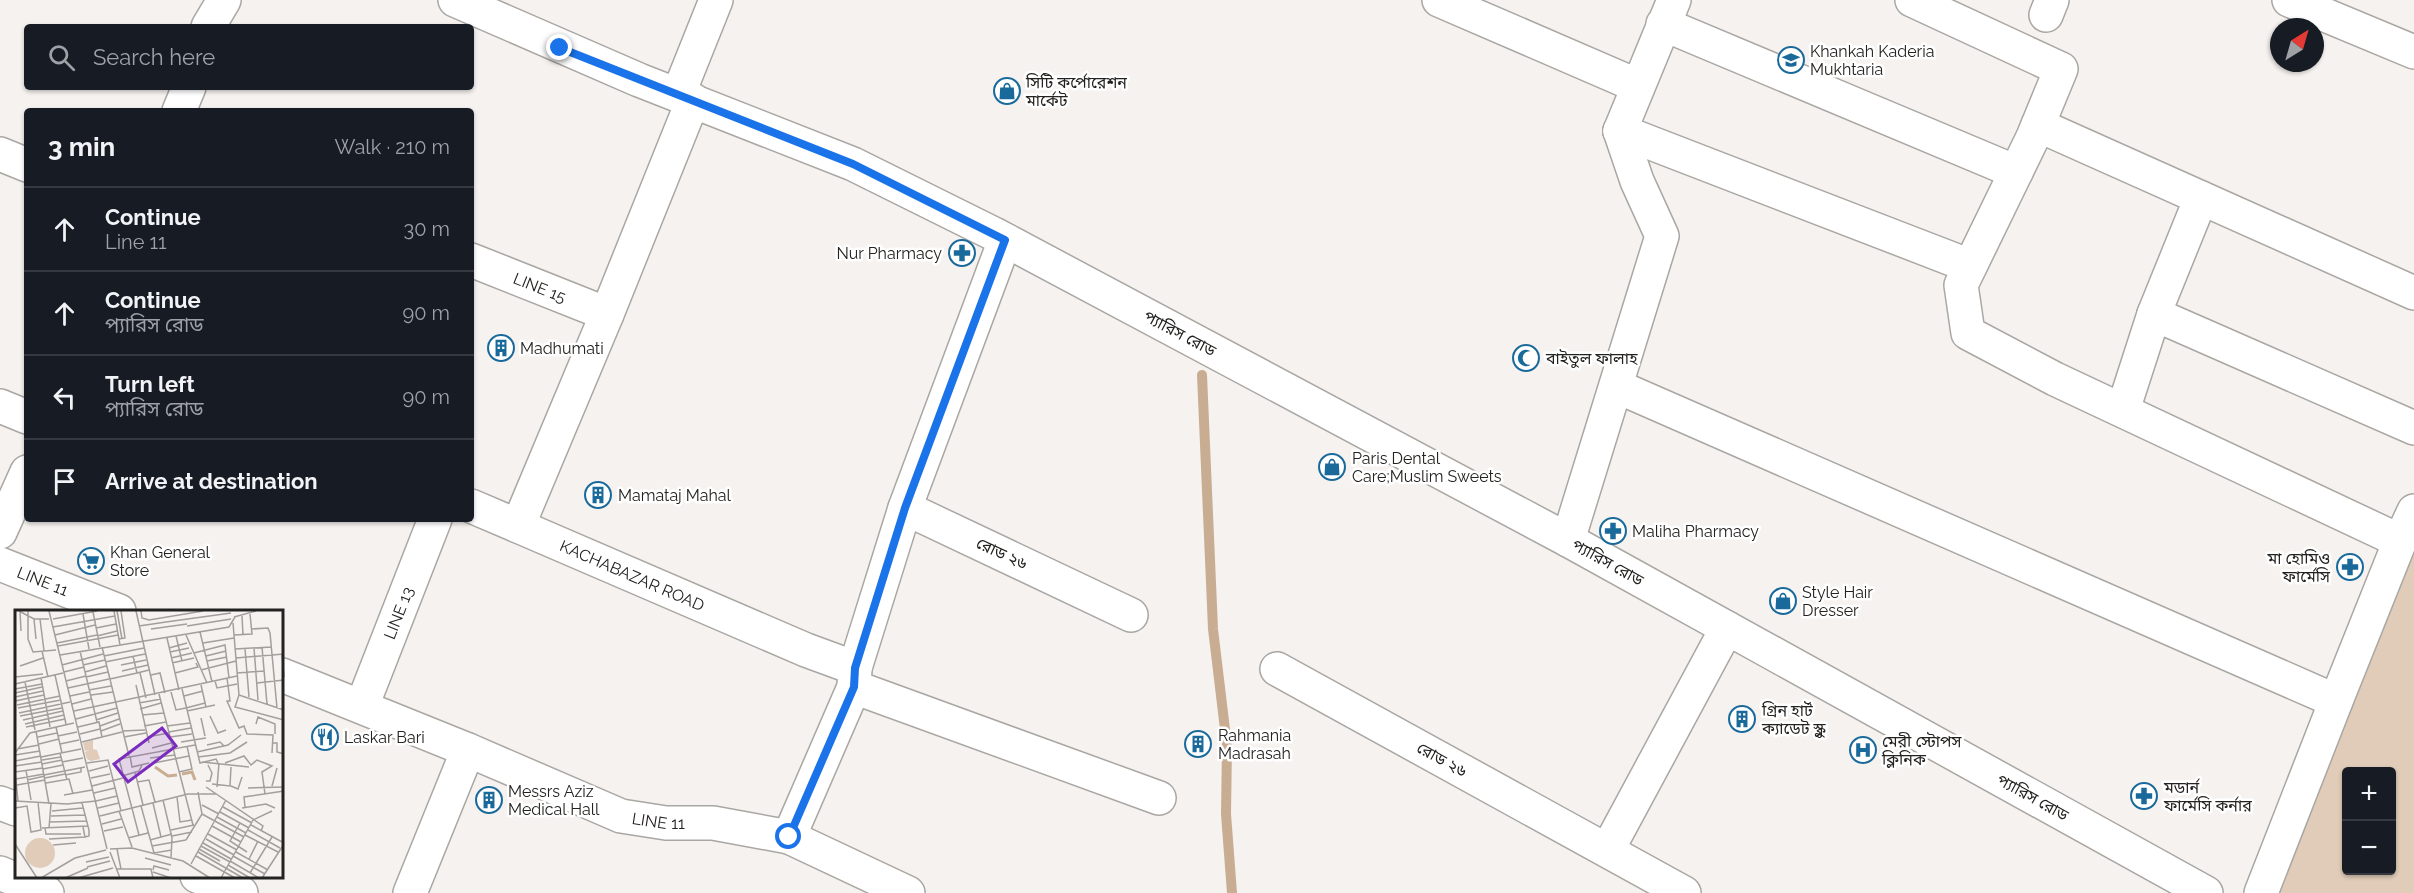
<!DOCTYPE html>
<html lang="en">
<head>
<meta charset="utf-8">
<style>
	body { margin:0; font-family:Raleway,"Noto Sans Bengali",sans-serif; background:#242831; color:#f1f3f6 }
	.controls { position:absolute; right:18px; bottom:18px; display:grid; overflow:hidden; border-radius:6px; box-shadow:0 2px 4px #0004 }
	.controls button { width:54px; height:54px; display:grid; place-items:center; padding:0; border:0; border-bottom:2px solid #363941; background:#171b24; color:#f1f3f6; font:30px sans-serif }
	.compass { position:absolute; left:2270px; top:18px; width:54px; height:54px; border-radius:50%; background:#171b24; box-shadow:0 2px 4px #0004; rotate:37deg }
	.stop { position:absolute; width:18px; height:18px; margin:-14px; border:4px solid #1a73e8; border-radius:50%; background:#fff }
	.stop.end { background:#1a73e8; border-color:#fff; box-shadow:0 2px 6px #0008 }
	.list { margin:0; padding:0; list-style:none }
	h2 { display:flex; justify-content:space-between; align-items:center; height:78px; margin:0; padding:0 24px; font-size:26px }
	h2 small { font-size:20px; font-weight:400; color:#9ea1a6 }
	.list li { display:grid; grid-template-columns:39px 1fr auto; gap:18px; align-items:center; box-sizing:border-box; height:84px; padding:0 24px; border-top:2px solid #363941 }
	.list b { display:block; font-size:22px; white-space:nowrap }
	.list p { margin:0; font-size:20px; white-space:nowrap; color:#9ea1a6 }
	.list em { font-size:20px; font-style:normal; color:#9ea1a6 }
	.icon { flex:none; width:33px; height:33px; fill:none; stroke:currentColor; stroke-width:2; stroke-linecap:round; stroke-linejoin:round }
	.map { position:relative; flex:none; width:2414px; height:893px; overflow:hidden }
	.search { position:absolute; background:#171b24; box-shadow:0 2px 4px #0004; left:24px; top:24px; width:450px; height:66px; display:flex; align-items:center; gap:15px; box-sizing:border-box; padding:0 21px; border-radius:6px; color:#9ea1a6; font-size:22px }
	.panel { position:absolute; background:#171b24; box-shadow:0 2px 4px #0004; left:24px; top:108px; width:450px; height:414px; border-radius:6px }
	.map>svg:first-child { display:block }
	.green { fill:#e0ccb8; fill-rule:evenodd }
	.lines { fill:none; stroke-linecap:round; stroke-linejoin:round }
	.stream { stroke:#c9ad92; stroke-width:10 }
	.street-casing { stroke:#aaa7a3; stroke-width:36 }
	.street { stroke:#fff; stroke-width:33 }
	.route { stroke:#1a73e8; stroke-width:8 }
	.labels { text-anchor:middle; stroke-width:5; stroke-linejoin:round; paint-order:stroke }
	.poi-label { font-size:16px; fill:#232220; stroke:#fff; text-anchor:start }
	.street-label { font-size:16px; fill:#232220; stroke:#fff }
	.inset-river { fill:none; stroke:#c9ad92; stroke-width:3 }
	.inset-road { fill:none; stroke:#a29f9c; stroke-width:1.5 }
	.view { fill:#7b2cbf; fill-opacity:0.15; stroke:#7b2cbf; stroke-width:3 }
	.inset-edge { fill:none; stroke:#232220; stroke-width:3 }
</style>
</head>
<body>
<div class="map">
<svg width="2414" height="893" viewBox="0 0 2414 893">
	<rect width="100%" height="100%" fill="#f6f2ef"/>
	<path class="green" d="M2414 554V893H2267L2346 703ZM2346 772H2392V870H2346Z"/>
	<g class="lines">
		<polyline class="stream" points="1202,375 1213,629 1227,746 1226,814 1232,893"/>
		<defs>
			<g id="street">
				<polyline points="455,0 639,80 853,164 994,234 1568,540 2206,893"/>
				<polyline points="1439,0 1638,86"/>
				<polyline points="1912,0 2061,69 2033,137 1961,285 1968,333 2055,379 2400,541"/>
				<polyline points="2289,0 2414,52"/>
				<polyline points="2046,15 2052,0"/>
				<polyline points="1663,24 2016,172"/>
				<polyline points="208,27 224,0"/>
				<polyline points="678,95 716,0"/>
				<path id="s1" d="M693 100 607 314 518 526 806 650 855 668 854 687 1159 798"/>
				<polyline points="179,111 189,87"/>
				<polyline points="2038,125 2414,293"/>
				<polyline points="1620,131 1970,266"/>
				<polyline points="1620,131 1674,0"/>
				<polyline points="0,154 27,165"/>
				<path id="s2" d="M471 260 607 314"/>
				<polyline points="2154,314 2201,198"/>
				<polyline points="1616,386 2336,701"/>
				<polyline points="0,406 27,417"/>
				<polyline points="2123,410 2154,314 2414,428"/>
				<polyline points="471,506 518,526"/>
				<polyline points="905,508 1131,615"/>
				<polyline points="0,532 27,472"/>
				<polyline points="1568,540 1662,236 1637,181 1620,131"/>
				<path id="s3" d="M0 564 119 611"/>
				<polyline points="855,668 905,508 1005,240"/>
				<polyline points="1277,669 1684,893"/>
				<path id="s4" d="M282 675 468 750 621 816 666 823H713L789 837 854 687"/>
				<path id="s5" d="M362 706 435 519"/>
				<polyline points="0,803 16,809"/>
				<polyline points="789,837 908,893"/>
				<polyline points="1608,849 1727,628"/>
				<polyline points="0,873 47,893"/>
				<polyline points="197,876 241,893"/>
				<polyline points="410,893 468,750"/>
				<polyline points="2261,893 2336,701 2400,541 2414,511"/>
			</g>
		</defs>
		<use href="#street" class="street-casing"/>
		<use href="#street" class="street"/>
	</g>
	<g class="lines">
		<polyline class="route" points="560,48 853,164 1005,240 905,508 855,668 854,687 789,837"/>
	</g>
	<defs>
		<symbol id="school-ring" viewBox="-11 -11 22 22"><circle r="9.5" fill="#fff" stroke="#196a9b" stroke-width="1.5"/><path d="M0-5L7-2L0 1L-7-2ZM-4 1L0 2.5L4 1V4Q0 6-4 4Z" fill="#196a9b"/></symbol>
		<symbol id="shop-ring" viewBox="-11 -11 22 22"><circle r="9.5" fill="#fff" stroke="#196a9b" stroke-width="1.5"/><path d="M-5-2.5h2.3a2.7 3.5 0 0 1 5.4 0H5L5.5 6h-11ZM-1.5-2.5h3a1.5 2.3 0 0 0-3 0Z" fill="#196a9b"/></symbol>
		<symbol id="pharmacy-ring" viewBox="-11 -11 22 22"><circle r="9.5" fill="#fff" stroke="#196a9b" stroke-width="1.5"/><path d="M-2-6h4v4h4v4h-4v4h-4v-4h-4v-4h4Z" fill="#196a9b"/></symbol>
		<symbol id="building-ring" viewBox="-11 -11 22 22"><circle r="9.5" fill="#fff" stroke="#196a9b" stroke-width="1.5"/><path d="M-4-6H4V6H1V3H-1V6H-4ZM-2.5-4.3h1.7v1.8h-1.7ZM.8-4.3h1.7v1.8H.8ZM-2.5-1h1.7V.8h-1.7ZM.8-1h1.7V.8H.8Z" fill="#196a9b"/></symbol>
		<symbol id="mosque-ring" viewBox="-11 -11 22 22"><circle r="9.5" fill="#fff" stroke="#196a9b" stroke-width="1.5"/><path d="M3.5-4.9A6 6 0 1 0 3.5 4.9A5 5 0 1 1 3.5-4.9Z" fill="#196a9b"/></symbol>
		<symbol id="supermarket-ring" viewBox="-11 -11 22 22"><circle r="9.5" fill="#fff" stroke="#196a9b" stroke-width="1.5"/><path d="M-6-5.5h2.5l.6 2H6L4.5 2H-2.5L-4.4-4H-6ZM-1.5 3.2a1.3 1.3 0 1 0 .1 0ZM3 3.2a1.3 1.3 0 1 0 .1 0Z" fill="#196a9b"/></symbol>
		<symbol id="restaurant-ring" viewBox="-11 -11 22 22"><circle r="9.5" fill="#fff" stroke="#196a9b" stroke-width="1.5"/><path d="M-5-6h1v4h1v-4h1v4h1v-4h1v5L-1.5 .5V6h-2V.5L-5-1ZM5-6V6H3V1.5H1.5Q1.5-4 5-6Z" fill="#196a9b"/></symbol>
		<symbol id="hospital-ring" viewBox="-11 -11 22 22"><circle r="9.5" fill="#fff" stroke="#196a9b" stroke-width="1.5"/><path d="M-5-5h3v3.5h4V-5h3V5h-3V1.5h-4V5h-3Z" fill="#196a9b"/></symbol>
	</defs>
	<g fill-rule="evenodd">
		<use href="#school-ring" x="1776" y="45" width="30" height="30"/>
		<use href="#shop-ring" x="992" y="76" width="30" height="30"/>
		<use href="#pharmacy-ring" x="947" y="238" width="30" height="30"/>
		<use href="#building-ring" x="486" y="333" width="30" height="30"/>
		<use href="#mosque-ring" x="1511" y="343" width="30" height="30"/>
		<use href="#shop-ring" x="1317" y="452" width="30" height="30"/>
		<use href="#building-ring" x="583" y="480" width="30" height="30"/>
		<use href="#pharmacy-ring" x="1598" y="516" width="30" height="30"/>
		<use href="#supermarket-ring" x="76" y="546" width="30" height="30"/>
		<use href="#pharmacy-ring" x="2335" y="552" width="30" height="30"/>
		<use href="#shop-ring" x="1768" y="586" width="30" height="30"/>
		<use href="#building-ring" x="1727" y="704" width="30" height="30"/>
		<use href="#restaurant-ring" x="310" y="722" width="30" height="30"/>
		<use href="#building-ring" x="1183" y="729" width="30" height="30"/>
		<use href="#hospital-ring" x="1848" y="735" width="30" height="30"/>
		<use href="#pharmacy-ring" x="2129" y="781" width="30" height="30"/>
		<use href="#building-ring" x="474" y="785" width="30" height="30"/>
	</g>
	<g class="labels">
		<g class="poi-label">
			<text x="1810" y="57">Khankah Kaderia<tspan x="1810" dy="18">Mukhtaria</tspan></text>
			<text x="1026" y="88">সিটি কর্পোরেশন<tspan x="1026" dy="18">মার্কেট</tspan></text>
			<text x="942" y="259" text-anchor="end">Nur Pharmacy</text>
			<text x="520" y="354">Madhumati</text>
			<text x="1546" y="364">বাইতুল ফালাহ</text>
			<text x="1352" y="464">Paris Dental<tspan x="1352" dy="18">Care;Muslim Sweets</tspan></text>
			<text x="618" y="501">Mamataj Mahal</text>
			<text x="1632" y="537">Maliha Pharmacy</text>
			<text x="110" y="558">Khan General<tspan x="110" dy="18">Store</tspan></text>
			<text x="2330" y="564" text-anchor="end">মা হোমিও<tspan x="2330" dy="18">ফার্মেসি</tspan></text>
			<text x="1802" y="598">Style Hair<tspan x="1802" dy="18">Dresser</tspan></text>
			<text x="1762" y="716">গ্রিন হার্ট<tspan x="1762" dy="18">ক্যাডেট স্কুল</tspan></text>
			<text x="1218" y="741">Rahmania<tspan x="1218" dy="18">Madrasah</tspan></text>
			<text x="344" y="743">Laskar Bari</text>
			<text x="1882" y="747">মেরী স্টোপস<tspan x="1882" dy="18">ক্লিনিক</tspan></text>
			<text x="2164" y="793">মডার্ন<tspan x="2164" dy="18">ফার্মেসি কর্নার</tspan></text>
			<text x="508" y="797">Messrs Aziz<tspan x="508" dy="18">Medical Hall</tspan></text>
		</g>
		<g class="street-label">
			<text dy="6" stroke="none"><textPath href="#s2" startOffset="74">LINE 15</textPath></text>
			<text transform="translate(1180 333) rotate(28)" y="6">প্যারিস রোড</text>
			<text transform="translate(1002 553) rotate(25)" y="6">রোড ২৬</text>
			<text transform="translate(1608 562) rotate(29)" y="6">প্যারিস রোড</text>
			<text dy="6" stroke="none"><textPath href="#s1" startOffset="585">KACHABAZAR ROAD</textPath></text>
			<text dy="6" stroke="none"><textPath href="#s3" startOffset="46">LINE 11</textPath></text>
			<text dy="6" stroke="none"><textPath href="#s5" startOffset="100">LINE 13</textPath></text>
			<text transform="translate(1442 759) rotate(29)" y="6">রোড ২৬</text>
			<text transform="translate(2033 797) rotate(29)" y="6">প্যারিস রোড</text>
			<text dy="6" stroke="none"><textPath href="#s4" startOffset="405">LINE 11</textPath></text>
		</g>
	</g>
	<g transform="translate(15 610)">
		<rect width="268" height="268" fill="#f6f2ef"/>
		<path d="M78 130V139L82 140 85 149 76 151 72 149 70 142 74 140 70 141 68 133ZM10 243a15 15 0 1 1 30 0a15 15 0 1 1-30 0Z" fill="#e0ccb8"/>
		<path class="inset-river" d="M140 157 153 166 162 165M167 164 177 162 180 170"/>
		<path class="inset-road" d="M4 1 19 9H34M5 1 6 21M13 1V29L18 42 41 40M34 1 92 239M99 1 105 35M102 1 107 29M121 1 140 85M126 1 127 8 134 10 188 1M78 2 85 37M68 4 74 39M227 6 228 25M219 7 241 1M19 9 21 29M25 9 29 41M38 9 82 1M151 12 216 3M218 13 224 85 220 97 269 110M124 16 151 12M172 16 216 9M38 17 100 6M81 18 101 14M136 19 172 14M237 19 253 18 255 23 262 98M185 22 197 72M40 25 80 15M171 25 192 73M219 25 237 24 235 4M82 26 102 21M161 26 167 51M152 28 164 80M104 29 110 28 106 1M42 33 82 25M188 33 219 28M43 36 103 25M87 37 114 146M247 37 252 94M154 38 172 33M239 38 243 90M220 39 256 37M230 39 234 87M27 41 33 67M65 41 82 112M155 42 174 38M179 43 210 35 214 68M267 44 269 67M45 45 214 17 220 7M89 46 129 38M118 46 122 63 134 60M191 46 211 41M156 48 177 43M221 48 269 44M192 51 212 47M90 52 130 44M157 53 179 48M47 55 88 44M68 55 90 50M106 55 131 50M5 56 28 48M186 60 221 51M107 61 133 55M49 62 69 57M70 62 91 56M125 63 131 88M160 63 183 57 181 53M222 63 249 61M40 65 51 114M136 65 145 63 150 83M0 67 28 64M71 67 93 62M26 68 35 117M212 68 215 91H212L224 118 229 116 232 124 258 125 257 143M95 69 122 63M51 71 71 66M200 71 202 78 222 74M10 72 20 120M242 73 269 70M0 74 48 63M121 75 134 133M186 75 191 97M53 78 94 69M0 79 27 74M167 79 185 153 201 149 203 153M74 80 96 76M156 82 161 100 171 98M0 83 27 77M144 84 178 215M76 85 98 82M224 85 269 100M55 86 74 82M169 86 188 81M0 87 28 81M0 91 29 85M124 93 146 89M57 94 76 89M2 95 45 86M3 98 46 90M171 98 190 93M125 99 146 93M59 101 222 66M172 101 200 95M4 103 55 92M127 105 149 103M5 106 47 98M195 106 203 123 211 120M186 108 190 126M61 109 102 98M8 110 48 101M81 110 103 103M10 114 49 105M241 114 243 107 260 114V124M85 116 104 109M129 116 151 112M152 116 175 113M11 117 50 109M41 117 47 143M63 117 84 112 87 127M21 121 34 194M86 121 105 114M107 121 130 120M154 122 176 118M65 124 85 119M43 126 62 122M23 127 42 123M109 127 131 123M132 127 154 123M155 127 177 124M67 132 107 122M166 132 191 128M258 133H262V142L269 144M24 134 44 129M45 134 64 130M192 135 205 132 209 136M137 138 156 133M2 139 24 135M182 142 213 135 226 125M0 143 15 123 59 113M45 143 52 170M0 145 25 141M115 146 117 157 134 153M26 147 66 139M183 147 215 143 232 132M135 148 160 145M27 150 46 147M0 151 26 146M47 152 68 148M187 152 234 157M72 153 93 150 106 201M139 153 174 146M210 153 229 146 236 155 242 150 257 156 247 162 250 184M27 154 47 150M0 156 27 152M28 159 48 155M11 160 16 190M74 161 93 156M0 162 3 191M0 162 28 158M120 162 128 195M164 162 177 159 172 136M29 165 70 157M50 165 66 162V158M107 166 124 161 127 155M30 168 50 164M76 168 95 164M1 169 29 164M12 170 30 166M191 171H195L197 163 193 155M122 172 134 170 140 192M31 173 54 169 58 184M197 174 215 176 216 157M2 175 30 170M77 176 108 168M216 176 223 179 227 167M257 176 262 158M191 177 248 216 246 221M202 177 204 153M233 178 269 177M79 183 100 178M49 185 77 180M162 187 165 212 177 210M148 190 157 228 156 248M0 191 52 194 81 191M81 191 102 186M67 193 74 220V226L70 227M138 193 146 227M187 195 204 204M126 196 139 243 157 240M208 197 237 213M230 197 229 187 269 181M0 198 12 196 16 222 26 220 23 192M83 198 104 193M227 198 251 194 260 198M37 201 68 198M104 201 117 237M205 202 234 218M187 204 229 227M36 206 70 205M85 206 173 184H201M202 207 231 223M238 210 257 201M34 212 72 211M225 213 215 231 232 242M87 214 106 209M236 215 269 233M197 216 226 232M27 218 73 216M30 218 31 224H66M34 218 36 194M156 220 179 215M233 220 265 238M89 221 108 217M193 224 222 240M124 225 104 149 180 135M230 225 263 242M157 226 177 222M113 228 133 223M34 229 70 227 68 217M191 229 219 245M135 230 157 224M171 230 187 204 183 182M188 233 216 249M0 234 22 268M38 235 61 233M137 236 171 230M186 236 215 252M95 239 117 238 168 251 195 268M102 239 106 259M184 239 205 251M95 242 105 268M183 242 228 268M221 242 253 260M181 246 220 268M218 246 250 264M130 248 156 255M234 249 243 231M215 251 244 268M71 252 94 247M176 254 211 190M213 255 235 268M72 257 95 251M102 259H136L138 268M138 260 139 256 154 260M138 262 156 268M235 263 257 227M26 268 60 248 91 240M50 268 73 258M63 268 98 258M206 268 238 210M247 268 269 234"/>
		<path class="view" d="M147 118 161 136 113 172 99 154Z"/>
		<rect width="268" height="268" class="inset-edge"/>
	</g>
</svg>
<div class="controls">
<button>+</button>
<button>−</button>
</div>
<svg class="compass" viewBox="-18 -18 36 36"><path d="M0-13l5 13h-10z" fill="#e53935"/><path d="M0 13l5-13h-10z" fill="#9ea1a6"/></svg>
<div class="stop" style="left:789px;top:837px"></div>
<div class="stop end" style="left:560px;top:48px"></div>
<div class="search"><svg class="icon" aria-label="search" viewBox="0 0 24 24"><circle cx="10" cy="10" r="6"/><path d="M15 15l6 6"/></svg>Search here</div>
<section class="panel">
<h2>3 min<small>Walk · 210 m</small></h2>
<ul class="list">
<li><svg class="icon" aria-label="ahead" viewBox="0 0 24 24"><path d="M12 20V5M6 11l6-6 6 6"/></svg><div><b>Continue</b><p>Line 11</p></div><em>30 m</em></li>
<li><svg class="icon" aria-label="ahead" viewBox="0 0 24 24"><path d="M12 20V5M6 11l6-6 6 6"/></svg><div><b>Continue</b><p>প্যারিস রোড</p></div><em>90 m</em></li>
<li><svg class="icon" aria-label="left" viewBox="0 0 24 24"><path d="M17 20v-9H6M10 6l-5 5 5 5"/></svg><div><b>Turn left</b><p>প্যারিস রোড</p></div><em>90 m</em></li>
<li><svg class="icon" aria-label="arrive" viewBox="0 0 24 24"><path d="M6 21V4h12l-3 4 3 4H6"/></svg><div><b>Arrive at destination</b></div></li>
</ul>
</section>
</div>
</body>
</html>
